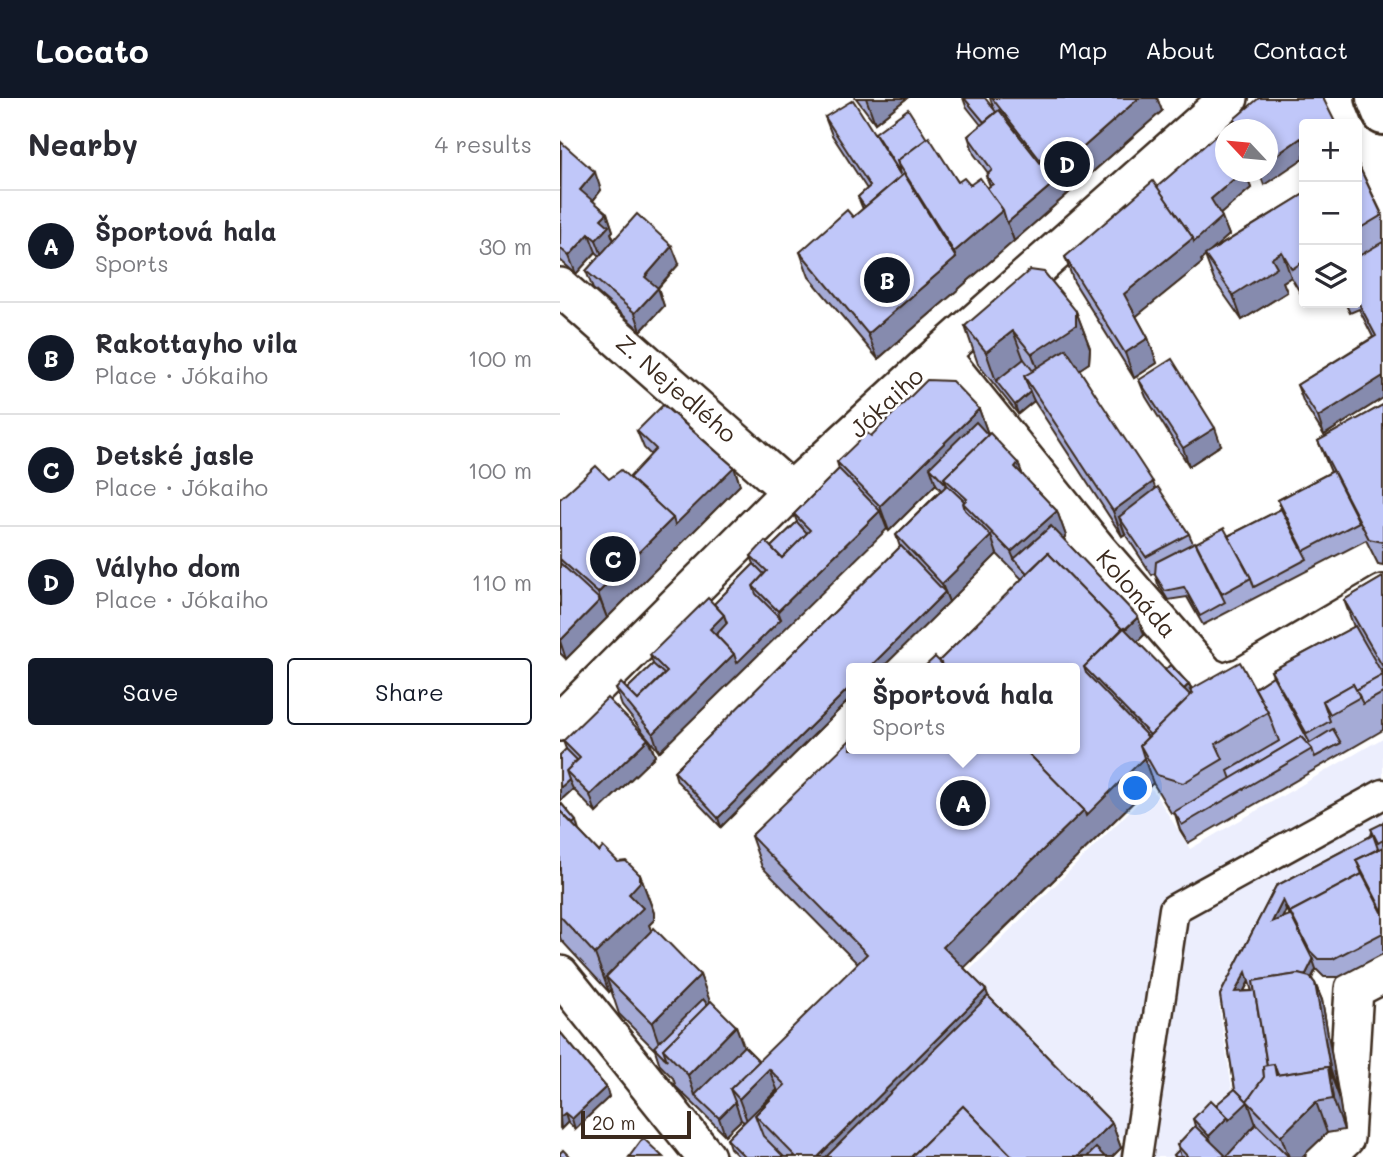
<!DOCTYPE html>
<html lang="en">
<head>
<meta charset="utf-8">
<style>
	body { margin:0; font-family:Mali,sans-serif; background:#f7f7f7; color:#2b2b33 }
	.controls { position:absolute; right:21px; top:21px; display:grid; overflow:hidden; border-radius:7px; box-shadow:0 4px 10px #0003 }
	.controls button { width:63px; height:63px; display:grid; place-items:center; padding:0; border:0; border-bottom:2px solid #e1e1e2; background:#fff; color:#2b2b33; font:35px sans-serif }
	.compass { position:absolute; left:655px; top:21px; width:63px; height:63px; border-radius:50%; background:#fff; box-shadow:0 4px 10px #0003; rotate:296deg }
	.scale { position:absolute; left:21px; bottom:18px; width:110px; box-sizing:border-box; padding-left:7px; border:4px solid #3b2a1e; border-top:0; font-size:19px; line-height:24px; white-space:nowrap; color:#3b2a1e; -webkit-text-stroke:5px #fff; paint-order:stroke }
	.you { position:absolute; left:576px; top:691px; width:24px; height:24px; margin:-18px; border:5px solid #fff; border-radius:50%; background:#1a73e8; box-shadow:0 0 0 10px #1a73e833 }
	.badge { display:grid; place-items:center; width:46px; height:46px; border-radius:50%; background:#111827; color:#fff; font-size:23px; font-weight:700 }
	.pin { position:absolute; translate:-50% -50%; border:4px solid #fff; box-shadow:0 2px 7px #0006 }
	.popup { position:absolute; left:286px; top:565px; width:234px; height:91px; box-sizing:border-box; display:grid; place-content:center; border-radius:7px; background:#fff; filter:drop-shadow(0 2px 5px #0005); font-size:23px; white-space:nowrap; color:#7c7c81 }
	.popup b { font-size:26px; color:#2b2b33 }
	.popup::after { content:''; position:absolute; left:50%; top:100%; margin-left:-14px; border:14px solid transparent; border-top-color:#fff }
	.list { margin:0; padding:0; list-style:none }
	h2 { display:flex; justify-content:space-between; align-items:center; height:91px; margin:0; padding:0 28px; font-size:30px }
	h2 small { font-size:23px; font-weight:400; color:#7c7c81 }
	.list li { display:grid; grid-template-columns:46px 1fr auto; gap:21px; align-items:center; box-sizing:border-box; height:112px; padding:0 28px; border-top:2px solid #e1e1e2 }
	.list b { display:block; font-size:26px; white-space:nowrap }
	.list p { margin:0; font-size:23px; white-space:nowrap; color:#7c7c81 }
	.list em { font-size:23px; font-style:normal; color:#7c7c81 }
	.actions { display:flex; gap:14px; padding:21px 28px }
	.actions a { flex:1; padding:16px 0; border:2px solid #111827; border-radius:7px; text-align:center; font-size:24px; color:#111827 }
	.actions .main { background:#111827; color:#fff }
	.icon { flex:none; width:38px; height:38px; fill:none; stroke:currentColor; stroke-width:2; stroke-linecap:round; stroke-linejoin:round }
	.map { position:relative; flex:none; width:823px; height:1059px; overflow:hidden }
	header { display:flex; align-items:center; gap:42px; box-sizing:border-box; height:98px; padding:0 35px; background:#111827; color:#fff }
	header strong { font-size:33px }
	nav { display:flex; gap:38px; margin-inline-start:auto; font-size:24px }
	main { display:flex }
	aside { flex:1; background:#fff }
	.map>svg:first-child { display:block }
	.built { fill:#eceefd }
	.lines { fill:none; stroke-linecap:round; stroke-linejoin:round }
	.pedestrian-casing { stroke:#3b2a1e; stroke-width:33 }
	.minor-casing { stroke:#3b2a1e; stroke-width:42 }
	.primary-casing { stroke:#3b2a1e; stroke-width:44 }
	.pedestrian { stroke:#fff; stroke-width:28 }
	.minor { stroke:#fff; stroke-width:37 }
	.primary { stroke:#fff; stroke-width:38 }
	.wall { fill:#a5abd6; stroke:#3b2a1e; stroke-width:2; fill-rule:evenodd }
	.shaded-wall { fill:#868bae; stroke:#3b2a1e; stroke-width:2 }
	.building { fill:#c0c7f9; stroke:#3b2a1e; stroke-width:2; fill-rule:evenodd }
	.labels { text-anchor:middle; stroke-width:5; stroke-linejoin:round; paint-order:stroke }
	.street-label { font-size:24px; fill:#3b2a1e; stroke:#fff }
</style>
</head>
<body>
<header>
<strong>Locato</strong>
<nav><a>Home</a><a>Map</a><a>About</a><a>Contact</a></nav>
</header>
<main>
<aside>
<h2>Nearby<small>4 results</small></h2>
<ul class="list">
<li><span class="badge">A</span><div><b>Športová hala</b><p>Sports</p></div><em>30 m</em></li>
<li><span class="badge">B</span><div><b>Rakottayho vila</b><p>Place · Jókaiho</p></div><em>100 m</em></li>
<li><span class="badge">C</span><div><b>Detské jasle</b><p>Place · Jókaiho</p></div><em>100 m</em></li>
<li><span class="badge">D</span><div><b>Vályho dom</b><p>Place · Jókaiho</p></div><em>110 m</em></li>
</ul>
<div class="actions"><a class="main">Save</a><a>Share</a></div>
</aside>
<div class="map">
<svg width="823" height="1059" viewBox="0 0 823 1059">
	<rect width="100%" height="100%" fill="#fff"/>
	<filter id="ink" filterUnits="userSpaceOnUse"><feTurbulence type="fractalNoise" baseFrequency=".0143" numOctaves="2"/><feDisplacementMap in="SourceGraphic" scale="14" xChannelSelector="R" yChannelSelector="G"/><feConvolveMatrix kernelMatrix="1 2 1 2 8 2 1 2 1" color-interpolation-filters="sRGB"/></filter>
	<g filter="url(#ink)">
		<polygon class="built" points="823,640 823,739 715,795 659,908 674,1004 620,1059 557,1059 567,1047 402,880 592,691 630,751"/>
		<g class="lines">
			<defs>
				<polyline id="pedestrian" points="577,1059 614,811 823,696"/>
				<g id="minor">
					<polyline points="0,189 231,393"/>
					<polyline points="380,256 537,451 647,578 663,585 682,579 823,496"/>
					<polyline points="0,624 231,393 380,256 669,0"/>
					<polyline points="0,877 146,1059"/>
					<polyline points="765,1059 785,1040 794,891 823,876"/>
				</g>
				<polyline id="primary" points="816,0 823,17"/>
			</defs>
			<use href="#pedestrian" class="pedestrian-casing"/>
			<use href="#minor" class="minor-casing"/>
			<use href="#primary" class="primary-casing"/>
			<use href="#pedestrian" class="pedestrian"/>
			<use href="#minor" class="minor"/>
			<use href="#primary" class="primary"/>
		</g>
		<g class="wall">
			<polygon points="296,0 347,0 315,25"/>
			<polygon points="403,0 434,11 430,0 597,0 602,13 501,102 318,261 249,179 240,154 293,119 303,111 298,99 307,91 272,37 265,19 318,42 315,35 367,41 398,84 427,90 430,88 426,78 428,75 414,56 408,38 421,27 406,8"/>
			<polygon points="0,45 41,92 33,103 47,115 53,133 51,135 54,142 119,166 98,190 104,208 81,233 33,191 26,173 40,158 36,154 16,176 0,162"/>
			<polygon points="797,64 823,118 823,300 764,337 744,305 737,287 813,239 799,211 790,215 785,205 797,205"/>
			<polygon points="666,74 685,74 691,90 660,116 669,137 649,154 744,96 744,194 741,196 731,179 723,184 727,194 682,222 654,182 645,158 641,162 642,165 576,218 588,240 597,265 574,280 514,184 505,159 597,89"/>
			<polygon points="516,213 530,250 529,265 519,271 595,391 629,436 633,445 641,456 636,445 668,438 721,411 718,402 771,374 758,343 823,307 823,467 818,466 806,442 643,527 627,499 608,502 598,486 595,475 592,477 565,436 562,438 474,303 458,316 418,266 405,228"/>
			<polygon points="579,282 661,347 629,368 586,299"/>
			<polygon points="419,311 428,336 427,337 458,365 463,378 497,413 506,438 503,441 578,519 584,537 577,544 605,572 629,586 631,591 694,590 713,578 711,573 794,529 784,502 823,479 823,632 628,745 620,732 615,716 611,715 593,685 404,870 426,892 428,898 552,1025 561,1050 552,1059 179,1059 170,1050 167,1041 184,1024 181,1022 165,1037 142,1014 116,989 113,980 100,967 95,952 59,916 51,892 49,894 1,842 0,839 0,704 16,723 19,733 39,754 80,777 94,815 94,822 89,827 91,833 140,877 150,905 176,928 184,948 199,963 298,866 202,769 191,738 379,563 462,481 437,456 322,570 291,570 291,600 161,729 117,683 114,673 340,449 336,437 381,392 376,386 329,433 326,430 99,654 89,641 95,658 36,715 13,691 0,703 6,651 3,643 88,640 62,608 56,591 67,591 93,566 90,557 154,506 194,466 191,458 211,449 237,424 234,416 279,371 277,364 311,338"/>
			<polygon points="77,333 174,369 180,387 6,561 0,555 0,401 49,381 69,380 91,357 84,350"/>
			<path d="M823 724V856L779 879H764L756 871 752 881 762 902 784 1032 767 1035 742 1059H615L614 1057 619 1052 617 1047 635 1028 633 1021 656 1007 675 991 660 897 716 788 811 738ZM726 812 729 817 722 820ZM689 884 692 893H684Z"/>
			<polygon points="0,934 46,989 49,999 15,1031 8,1024 1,1031 0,1030"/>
		</g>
		<g class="shaded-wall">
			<polygon points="306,0 347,0 315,25"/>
			<polygon points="579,0 597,0 602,13 454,143 447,125 495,84 492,77"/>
			<polygon points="741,40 744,48 744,60 704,87 699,74 708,74 708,63"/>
			<polygon points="35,74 41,92 27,110 20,92"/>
			<polygon points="682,74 685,74 691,90 657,119 651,101"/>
			<polygon points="443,112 454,143 318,261 308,236 396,160 394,154"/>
			<polygon points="47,115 53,133 51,135 55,146 43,160 36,142 41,121"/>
			<polygon points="662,119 669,137 641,162 642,165 573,221 564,196 633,140"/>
			<polygon points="29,136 36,154 16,176 9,158"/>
			<polygon points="112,148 119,166 91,197 85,179"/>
			<polygon points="722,154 731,179 723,184 727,194 682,222 673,197 712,160"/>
			<polygon points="98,190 104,208 81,233 75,215"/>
			<polygon points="516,213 530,250 529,265 486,294 472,256"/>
			<polygon points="453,233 467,270 436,283 426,254"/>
			<polygon points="588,240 597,265 574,280 565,255"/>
			<polygon points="823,278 823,300 764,337 758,319"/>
			<polygon points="470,294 474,303 458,316 455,307"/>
			<polygon points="419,311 428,336 382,381 370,369 376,386 329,433 320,408"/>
			<polygon points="655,330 661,347 629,368 623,350"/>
			<polygon points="458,365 468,390 455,369"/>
			<polygon points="174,369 180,387 47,520 38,495 113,420"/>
			<polygon points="593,384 602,409 559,419 565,436 562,438 553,413"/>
			<polygon points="320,413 327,431 99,654 93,636 174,556 221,521 218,513"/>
			<polygon points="497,413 506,438 466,474 454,461 451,454"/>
			<polygon points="431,438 437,456 389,504 382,486"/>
			<polygon points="385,494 389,504 322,570 309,570"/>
			<polygon points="40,502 47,520 6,561 0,543"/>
			<polygon points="164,517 170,535 159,546 150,531"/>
			<polygon points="578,519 584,537 571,550 562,535"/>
			<polygon points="629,586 633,595 630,592 632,596 621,607 618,598"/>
			<polygon points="291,588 291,600 161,729 158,720"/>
			<polygon points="88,641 95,658 36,715 30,697"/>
			<polygon points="584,660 593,685 394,879 383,849 524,712"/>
			<polygon points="9,682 13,691 0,703 0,690"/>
			<polygon points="80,777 94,815 94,822 89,827 97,847 46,879 51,892 49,894 35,856"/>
			<polygon points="723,802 726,812 716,833 712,824"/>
			<polygon points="753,862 756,871 744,895 741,886"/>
			<polygon points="686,874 689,883 678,904 675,894"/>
			<polygon points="140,877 154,914 103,951 104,960 92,925"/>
			<polygon points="755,885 762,902 779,999 770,970"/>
			<polygon points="426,892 437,923 300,1059 258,1059"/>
			<polygon points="176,928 190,966 135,997 128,977"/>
			<polygon points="768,969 779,999 784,1032 773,1001"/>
			<polygon points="209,971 221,1001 195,1017 190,1031 179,1001"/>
			<polygon points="46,989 49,999 15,1031 12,1021"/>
			<polygon points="175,1004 181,1022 165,1037 159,1020"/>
			<polygon points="688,1004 699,1035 680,1059 657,1059 649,1038 668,1019"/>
			<polygon points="756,1004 767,1035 742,1059 729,1059 721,1038"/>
			<polygon points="5,1015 8,1024 1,1031 0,1019"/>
			<polygon points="552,1025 561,1050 552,1059 517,1059"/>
		</g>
		<g class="building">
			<polygon points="404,0 425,0 436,14 424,24"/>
			<polygon points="432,0 579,0 492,77"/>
			<polygon points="699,0 763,0 776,26 744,26 744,46 741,40 708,63 708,32 679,32 674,21"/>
			<polygon points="293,2 341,78 305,109 298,99 310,88 265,19"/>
			<polygon points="348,11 367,41 337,63 341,76 315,35"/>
			<polygon points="439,12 495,84 447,125 443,112 427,90 433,86 426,78 432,72 408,38"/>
			<polygon points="660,34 666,42 666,74 682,74 651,101 662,119 634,144 633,140 597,89"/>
			<polygon points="369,39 398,84 404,80 410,87 420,80 443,112 394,154 337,63"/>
			<polygon points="1,44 35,74 20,92 47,115 41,121 49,128 36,142 29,136 9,158 0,150"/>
			<polygon points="797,64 822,117 797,132"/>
			<polygon points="344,76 396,160 308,236 240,154 287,112 293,119"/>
			<polygon points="593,83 633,140 564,196 588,240 565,255 505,159"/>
			<polygon points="744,96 744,163 732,171 722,154 712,160 717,169 673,197 645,157"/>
			<polygon points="77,116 112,148 85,179 98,190 75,215 26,173"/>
			<polygon points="823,144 823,278 758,319 737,287 816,238 797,202 797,159"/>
			<polygon points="470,172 484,174 516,213 516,227 472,256 453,233 426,254 405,228"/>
			<polygon points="506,251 593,384 553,413 464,278"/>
			<polygon points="464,261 473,273 464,278 470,294 455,307 436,283"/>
			<polygon points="612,261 655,330 623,350 579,282"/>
			<polygon points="367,282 392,283 419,311 320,408 277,364 307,335 311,338"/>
			<polygon points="103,307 174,369 115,427 113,420 69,380 96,351 77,333"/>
			<polygon points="823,307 823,444 809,441 758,343"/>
			<polygon points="416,324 428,337 384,380 387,387 370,369"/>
			<polygon points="430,335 458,365 455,369 497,413 451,454 403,405 407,401 384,380"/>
			<polygon points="36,368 49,381 61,372 113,420 38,495 0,461 0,401"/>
			<polygon points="279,371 320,413 218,513 193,488 207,473 191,458 205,443 222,460 250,432 234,416"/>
			<polygon points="773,373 799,424 744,453 718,402"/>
			<polygon points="387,387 404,403 403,405 405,412 431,438 382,486 336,437"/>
			<polygon points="598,389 629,436 586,459 559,419"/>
			<polygon points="721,411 747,461 694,489 691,480 668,438"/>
			<polygon points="237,424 247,435 222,460 211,449"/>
			<polygon points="491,428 578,519 565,531 564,530 562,531 488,455 467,475 454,461"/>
			<polygon points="664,430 691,480 662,496 636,445"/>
			<polygon points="635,444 665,504 640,518 624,489 605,493 595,477 596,464"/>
			<polygon points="341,448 385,494 309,570 291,570 291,588 158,720 114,673"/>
			<polygon points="488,455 562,531 524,569 526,575 588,639 580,647 584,660 526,718 524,712 464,651 515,651 515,570 386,570 379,563"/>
			<polygon points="0,465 40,502 0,543"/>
			<polygon points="194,466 204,476 193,488 196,496 221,521 177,565 174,556 156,537 167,525 164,517 154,506"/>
			<polygon points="823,479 823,569 784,502"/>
			<polygon points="148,500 164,517 150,531 174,556 93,636 56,591 61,585 78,602 107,574 90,557"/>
			<polygon points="795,528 823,577 796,592 793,586 763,603 770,623 747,636 711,573"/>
			<polygon points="564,530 631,598 590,637 524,569"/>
			<polygon points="375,559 386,570 363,570"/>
			<polygon points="680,564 708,614 656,646 663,661 623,685 597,677 580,647 633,595 630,592"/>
			<polygon points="93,566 104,576 78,602 67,591"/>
			<polygon points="610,567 629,586 624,591 605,572"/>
			<polygon points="823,577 823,595 803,606 796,592"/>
			<polygon points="713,578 750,645 773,631 781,645 755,659 752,651 741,639 671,681 668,673 719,643 708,614 695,590"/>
			<polygon points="793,586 800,599 770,616 763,603"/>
			<polygon points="47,600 88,641 30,697 6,673 20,660 3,643"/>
			<polygon points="741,639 752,651 622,727 614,714"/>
			<polygon points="291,641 291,651 464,651 524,712 383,849 426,892 258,1059 236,1059 195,1017 225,987 209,971 179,1001 170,991 307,856 191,738"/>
			<polygon points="6,651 17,662 6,673 9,682 0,690 0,657"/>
			<polygon points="0,704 16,723 13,726 0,713"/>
			<polygon points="0,713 39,754 43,749 58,764 66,763 80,777 80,784 69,796 83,810 35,856 0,818"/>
			<polygon points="823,725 823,742 818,745 811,731"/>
			<path d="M812 734 818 751 796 762 802 776 730 814 733 822 753 862 745 878 738 876 693 883 707 967 703 968 704 979 687 1003 675 991 660 897 716 788 811 738ZM723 802 730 817 712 824ZM686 874 692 893 675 894Z"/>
			<polygon points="823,749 823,814 796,762"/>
			<polygon points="802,776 823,816 823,835 773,861 758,861 750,853 730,814"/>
			<polygon points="94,830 140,877 92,925 46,879"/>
			<polygon points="738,876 750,879 755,885 770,970 768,970 768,969 718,977 714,966 707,967 693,883"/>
			<polygon points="428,898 552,1025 517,1059 453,1059 403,1008 351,1059 266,1059"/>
			<polygon points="143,901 148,907 103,951 107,962 94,949"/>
			<polygon points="151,903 176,928 128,977 103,951"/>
			<polygon points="0,934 46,989 12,1021 5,1015 0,1019"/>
			<polygon points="184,948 199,963 170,991 175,1004 159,1020 135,997"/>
			<polygon points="714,966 716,977 768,969 773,1001 756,1004 721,1038 688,1004 669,1022 668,1019 656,1007 675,991 687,1003 704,979 703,968"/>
			<polygon points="217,992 218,993 195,1017 203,1038 224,1059 185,1059 167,1041"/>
			<polygon points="651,1002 668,1019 649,1038 633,1021"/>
			<polygon points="403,1008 453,1059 351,1059"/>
			<polygon points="696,1026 729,1059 666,1059"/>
			<polygon points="635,1028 665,1057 663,1059 628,1059 617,1047"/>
			<polygon points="83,1040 103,1059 69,1059"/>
			<polygon points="536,1050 545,1059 527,1059"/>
			<polygon points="3,1052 10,1059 0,1059 0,1055"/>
			<polygon points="619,1052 621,1059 616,1059 614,1057"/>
		</g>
	</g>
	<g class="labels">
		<g class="street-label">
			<text transform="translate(116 291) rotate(41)" y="8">Z. Nejedlého</text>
			<text transform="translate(327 305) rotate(-43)" y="8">Jókaiho</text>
			<text transform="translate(576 496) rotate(49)" y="8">Kolonáda</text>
		</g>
	</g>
</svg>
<div class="controls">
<button>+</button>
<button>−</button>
<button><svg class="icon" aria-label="layers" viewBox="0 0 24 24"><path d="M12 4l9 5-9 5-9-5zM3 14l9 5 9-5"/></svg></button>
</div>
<svg class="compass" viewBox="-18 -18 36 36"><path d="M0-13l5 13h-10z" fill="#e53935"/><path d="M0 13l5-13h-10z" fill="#7c7c81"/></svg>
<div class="scale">20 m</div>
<div class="you"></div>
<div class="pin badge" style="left:403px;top:705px">A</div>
<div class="popup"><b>Športová hala</b>Sports</div>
<div class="pin badge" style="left:327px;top:182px">B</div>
<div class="pin badge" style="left:53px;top:461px">C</div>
<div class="pin badge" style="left:507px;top:66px">D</div>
</div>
</main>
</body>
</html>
